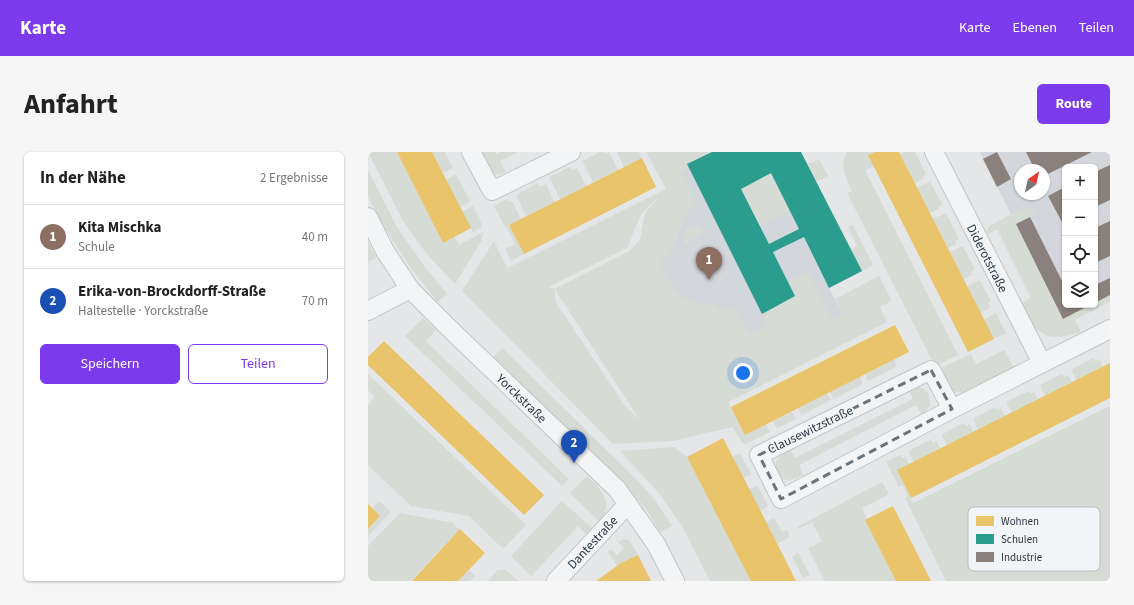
<!DOCTYPE html>
<html lang="de">
<head>
<meta charset="utf-8">
<style>
	body { margin:0; font-family:"Source Sans 3",sans-serif; background:#f6f6f6; color:#222 }
	.controls { position:absolute; right:12px; top:12px; display:grid; overflow:hidden; border-radius:6px; box-shadow:0 1px 3px #0004 }
	.controls button { width:36px; height:36px; display:grid; place-items:center; padding:0; border:0; border-bottom:1px solid #e0e0e0; background:#fff; color:#222; font:20px sans-serif }
	.compass { position:absolute; left:646px; top:12px; width:36px; height:36px; border-radius:50%; background:#fff; box-shadow:0 1px 3px #0004; rotate:34deg }
	.you { position:absolute; left:375px; top:221px; width:14px; height:14px; margin:-10px; border:3px solid #fff; border-radius:50%; background:#1a73e8; box-shadow:0 0 0 6px #1a73e833 }
	.badge { display:grid; place-items:center; width:26px; height:26px; border-radius:50%; background:#7c3aed; color:#fff; font-size:13px; font-weight:700 }
	.pin { position:absolute; translate:-50% -33px; filter:drop-shadow(0 1px 2px #0008) }
	.pin::after { content:''; position:absolute; top:21px; width:14px; height:12px; background:inherit; clip-path:polygon(0 0,100% 0,50% 100%) }
	.list { margin:0; padding:0; list-style:none }
	h2 { display:flex; justify-content:space-between; align-items:center; height:52px; margin:0; padding:0 16px; font-size:17px }
	h2 small { font-size:13px; font-weight:400; color:#767676 }
	.list li { display:grid; grid-template-columns:26px 1fr auto; gap:12px; align-items:center; box-sizing:border-box; height:64px; padding:0 16px; border-top:1px solid #e0e0e0 }
	.list b { display:block; font-size:15px; white-space:nowrap }
	.list p { margin:0; font-size:13px; white-space:nowrap; color:#767676 }
	.list em { font-size:13px; font-style:normal; color:#767676 }
	.actions { display:flex; gap:8px; padding:12px 16px }
	.actions a { flex:1; padding:9px 0; border:1px solid #7c3aed; border-radius:6px; text-align:center; font-size:14px; color:#7c3aed }
	.actions .main { background:#7c3aed; color:#fff }
	.icon { flex:none; width:22px; height:22px; fill:none; stroke:currentColor; stroke-width:2; stroke-linecap:round; stroke-linejoin:round }
	.map { position:relative; flex:none; width:742px; height:429px; overflow:hidden; border-radius:6px }
	header { display:flex; align-items:center; gap:24px; box-sizing:border-box; height:56px; padding:0 20px; background:#7c3aed; color:#fff }
	header strong { font-size:19px }
	nav { display:flex; gap:22px; margin-inline-start:auto; font-size:14px }
	.intro { display:flex; align-items:center; justify-content:space-between; box-sizing:border-box; height:96px; padding:0 24px }
	h1 { margin:0; font-size:28px }
	.button { padding:10px 18px; border-radius:6px; background:#7c3aed; color:#fff; font-size:14px; font-weight:700 }
	main { display:flex; gap:24px; padding:0 24px }
	aside { flex:1; background:#fff; border-radius:6px; box-shadow:0 1px 3px #0004 }
	.map>svg:first-child { display:block }
	.built { fill:#d3d6db; fill-rule:evenodd }
	.green { fill:#d6dbd5; fill-rule:evenodd }
	.homes { fill:#e9c46a }
	.schools { fill:#2a9d8f; fill-rule:evenodd }
	.industry { fill:#8a817c }
	.lines { fill:none; stroke-linecap:round; stroke-linejoin:round }
	.minor-casing { stroke:#c2c4c6; stroke-width:20 }
	.minor { stroke:#f3f4f5; stroke-width:18 }
	.marked { fill:none; stroke:#6c747b; stroke-width:3; stroke-dasharray:8 5; stroke-linejoin:round }
	.labels { text-anchor:middle; stroke-width:4; stroke-linejoin:round; paint-order:stroke }
	.street-label { font-size:13px; fill:#2c3640; stroke:#f2f5f7 }
	.key { fill:#f2f5f7; stroke:#b7bcc0; stroke-width:1 }
	.key-label { font-size:11px; fill:#2c3640 }
</style>
</head>
<body>
<header>
<strong>Karte</strong>
<nav><a>Karte</a><a>Ebenen</a><a>Teilen</a></nav>
</header>
<div class="intro"><h1>Anfahrt</h1><a class="button">Route</a></div>
<main>
<aside>
<h2>In der Nähe<small>2 Ergebnisse</small></h2>
<ul class="list">
<li><span class="badge" style="background:#8d6e63">1</span><div><b>Kita Mischka</b><p>Schule</p></div><em>40 m</em></li>
<li><span class="badge" style="background:#1a4fb4">2</span><div><b>Erika-von-Brockdorff-Straße</b><p>Haltestelle · Yorckstraße</p></div><em>70 m</em></li>
</ul>
<div class="actions"><a class="main">Speichern</a><a>Teilen</a></div>
</aside>
<div class="map">
<svg width="742" height="429" viewBox="0 0 742 429">
	<rect width="100%" height="100%" fill="#e4e6e8"/>
	<g class="built">
		<polygon points="288,0 433,0 494,119 461,136 475,163 272,268 187,137 262,99 311,46"/>
		<path d="M612 0H742V142L727 150V15H697V153L695 167ZM652 18H676V42H652Z"/>
	</g>
	<g class="green">
		<polygon points="0,0 29,0 75,90 86,85 91,93 115,80 114,88 87,132 58,101 35,69"/>
		<polygon points="64,0 77,0 85,16 75,21"/>
		<polygon points="114,0 127,0 128,2 133,0 150,0 132,9 138,20 128,23 120,21 113,4"/>
		<polygon points="232,0 235,0 237,2 241,0 250,18 225,30 214,9"/>
		<polygon points="249,0 271,0 274,6 256,15"/>
		<path d="M278 0H344L319 11 321 17 314 21 329 51 319 60 306 96 302 102 296 106 293 112 308 139 317 146 332 152 344 151 351 156 369 157 382 182 399 173 394 162 427 144 420 129 440 120 465 168 475 163 467 147 511 124 524 149 512 155 519 170 361 250 363 255 398 272 402 280 378 292 374 291 365 275 304 289 245 292 94 139 126 89 139 116 298 37ZM292 44 277 61 272 88 262 99 187 137 180 135 259 96 273 62ZM187 137 271 266V267L257 254 187 149Z"/>
		<path d="M479 0H507L506 14 497 18 590 203 567 214 479 41 484 39C478 26 471 13 479 0Z"/>
		<polygon points="536,0 547,0 558,22 555,24 556,26 547,31 532,2"/>
		<polygon points="451,7 460,24 448,30 440,12"/>
		<polygon points="202,15 204,18 209,16 218,34 192,47 181,25"/>
		<polygon points="0,18 29,75 53,110 79,142 70,150 44,118 17,76 0,45"/>
		<polygon points="403,21 422,58 392,74 373,37"/>
		<polygon points="88,22 102,49 92,55 78,28"/>
		<polygon points="562,29 574,53 570,55 571,57 562,61 549,36"/>
		<polygon points="170,31 172,35 178,32 186,50 158,64 148,43"/>
		<polygon points="139,47 141,50 144,49 153,67 141,73 156,102 143,109 137,97 147,92 138,74 137,75 126,54"/>
		<polygon points="105,54 113,70 114,75 105,80 94,60"/>
		<path d="M657 55C663 56 665 58 668 63L649 73 695 167 722 153H727V151L742 143V150L707 168 713 180C677 192 668 182 652 152L663 146 629 77 618 83 620 76 623 73Z"/>
		<polygon points="578,61 591,87 587,89 588,92 580,96 565,67"/>
		<path d="M323 73H330L337 79 317 94C314 84 315 80 323 73Z"/>
		<polygon points="485,73 505,113 494,119 483,97 489,94 480,75"/>
		<polygon points="0,90 8,106 0,110"/>
		<polygon points="595,94 607,118 603,120 604,123 595,128 582,100"/>
		<polygon points="612,128 623,150 620,151 622,156 612,161 599,134"/>
		<polygon points="628,161 638,181 626,187 616,168"/>
		<polygon points="55,166 68,178 58,189 201,327 194,334 37,184"/>
		<polygon points="134,196 266,325 287,348 304,374 292,380 278,357 258,334 125,205"/>
		<path d="M636 198 646 216C633 223 598 248 584 238 579 235 573 223 569 218L603 202 608 212Z"/>
		<polygon points="726,206 727,209 731,207 735,215 709,228 703,218"/>
		<polygon points="526,208 529,214 500,229 497,223"/>
		<polygon points="0,222 158,373 135,397 101,364 43,354 0,313 0,253 7,245 0,238"/>
		<polygon points="694,222 696,225 700,223 704,230 677,244 672,233"/>
		<polygon points="492,225 495,232 466,247 462,240"/>
		<path d="M546 234C559 236 562 241 562 254L554 263 548 253 431 313 435 323C431 325 425 328 420 328 417 328 414 326 412 324 400 313 412 303 422 297L427 306 545 247 540 237Z"/>
		<polygon points="661,239 662,242 666,240 670,247 644,261 638,250"/>
		<polygon points="459,242 463,248 434,263 430,256"/>
		<polygon points="742,254 742,429 578,429 538,348 537,346 540,344 534,333 531,335 518,310 532,303 534,306 537,305 541,312 529,318 545,351"/>
		<polygon points="628,255 629,258 633,256 637,264 610,277 605,267"/>
		<polygon points="424,260 428,267 409,276 405,269"/>
		<polygon points="596,271 598,274 602,272 605,280 579,293 573,283"/>
		<polygon points="563,288 564,291 568,289 572,296 546,310 540,299"/>
		<polygon points="306,295 319,305 383,429 342,429 314,374 291,341 252,299"/>
		<polygon points="372,301 383,322 375,326 364,305"/>
		<path d="M219 324C234 338 246 350 232 370L202 341Z"/>
		<polygon points="514,330 521,342 494,356 529,429 457,429 440,396 454,389 444,370 430,377 429,375"/>
		<polygon points="389,333 400,354 392,359 381,338"/>
		<polygon points="11,349 23,360 0,384 0,377 12,364 4,356"/>
		<polygon points="194,349 225,377 219,383 210,374 163,424 143,404"/>
		<polygon points="32,361 85,371 90,377 92,377 43,429 0,429 0,394"/>
		<polygon points="406,366 414,380 419,378 422,385 409,392 398,370"/>
		<polygon points="255,387 262,389 270,403 249,414 240,400 243,397 249,403 256,396 250,390"/>
		<polygon points="430,401 442,423 435,426 424,405"/>
		<polygon points="101,418 107,424 102,429 90,429"/>
		<polygon points="130,418 138,418 150,429 120,429"/>
	</g>
	<g class="homes">
		<polygon points="29,0 64,0 103,76 75,91"/>
		<polygon points="507,0 531,0 626,187 600,200 500,3"/>
		<polygon points="274,6 288,35 156,102 141,73"/>
		<polygon points="527,173 541,200 377,283 363,255"/>
		<polygon points="16,189 176,343 156,363 0,213 0,205"/>
		<polygon points="742,211 742,246 543,346 529,318"/>
		<polygon points="355,286 389,352 428,429 383,429 370,404 319,305"/>
		<polygon points="0,352 12,364 0,377"/>
		<polygon points="525,354 558,419 563,429 528,429 497,368"/>
		<polygon points="92,377 117,401 90,429 44,429"/>
		<polygon points="270,403 283,429 228,429 253,411"/>
	</g>
	<path class="schools" d="M344 0H433L494 119 461 136 436 85 405 100 427 144 394 162 319 12ZM403 21 431 77 401 92 373 37Z"/>
	<g class="industry">
		<polygon points="629,0 643,27 629,35 615,7"/>
		<polygon points="658,0 724,0 676,24 676,18 667,18"/>
		<polygon points="742,13 742,48 727,55 727,20"/>
		<polygon points="697,35 697,71 695,72 680,44"/>
		<polygon points="662,65 697,135 697,153 722,153 695,167 648,72"/>
		<polygon points="742,69 742,104 727,111 727,76"/>
		<polygon points="742,126 742,143 727,151 727,133"/>
	</g>
	<g class="lines">
		<defs>
			<g id="minor">
				<polyline points="103,0 124,39 203,0"/>
				<polyline points="566,0 674,211"/>
				<polyline points="0,65 17,99 42,137 83,178 249,337 288,392 307,429"/>
				<polyline points="0,159 42,137"/>
				<polyline points="584,257 563,218 391,303 413,347 584,257 742,177"/>
				<polyline points="188,429 260,352"/>
			</g>
		</defs>
		<use href="#minor" class="minor-casing"/>
		<use href="#minor" class="minor"/>
	</g>
	<path class="marked" d="M563 218 584 257 413 347 391 303Z"/>
	<g class="labels">
		<g class="street-label">
			<text transform="translate(620 106) rotate(63)" y="5">Diderotstraße</text>
			<text transform="translate(154 246) rotate(44)" y="5">Yorckstraße</text>
			<text transform="translate(442 277) rotate(-26)" y="5">Clausewitzstraße</text>
			<text transform="translate(224 390) rotate(-47)" y="5">Dantestraße</text>
		</g>
	</g>
	<rect x="600" y="355" width="132" height="64" rx="6" class="key"/>
	<rect x="608" y="364" width="18" height="10" fill="#e9c46a"/>
	<rect x="608" y="382" width="18" height="10" fill="#2a9d8f"/>
	<rect x="608" y="400" width="18" height="10" fill="#8a817c"/>
	<g class="key-label">
		<text x="633" y="373">Wohnen</text>
		<text x="633" y="391">Schulen</text>
		<text x="633" y="409">Industrie</text>
	</g>
</svg>
<div class="controls">
<button>+</button>
<button>−</button>
<button><svg class="icon" aria-label="locate" viewBox="0 0 24 24"><circle cx="12" cy="12" r="6"/><path d="M12 2v4M12 18v4M2 12h4M18 12h4"/></svg></button>
<button><svg class="icon" aria-label="layers" viewBox="0 0 24 24"><path d="M12 4l9 5-9 5-9-5zM3 14l9 5 9-5"/></svg></button>
</div>
<svg class="compass" viewBox="-18 -18 36 36"><path d="M0-13l5 13h-10z" fill="#e53935"/><path d="M0 13l5-13h-10z" fill="#767676"/></svg>
<div class="you"></div>
<div class="pin badge" style="left:341px;top:128px;background:#8d6e63">1</div>
<div class="pin badge" style="left:206px;top:311px;background:#1a4fb4">2</div>
</div>
</main>
</body>
</html>
